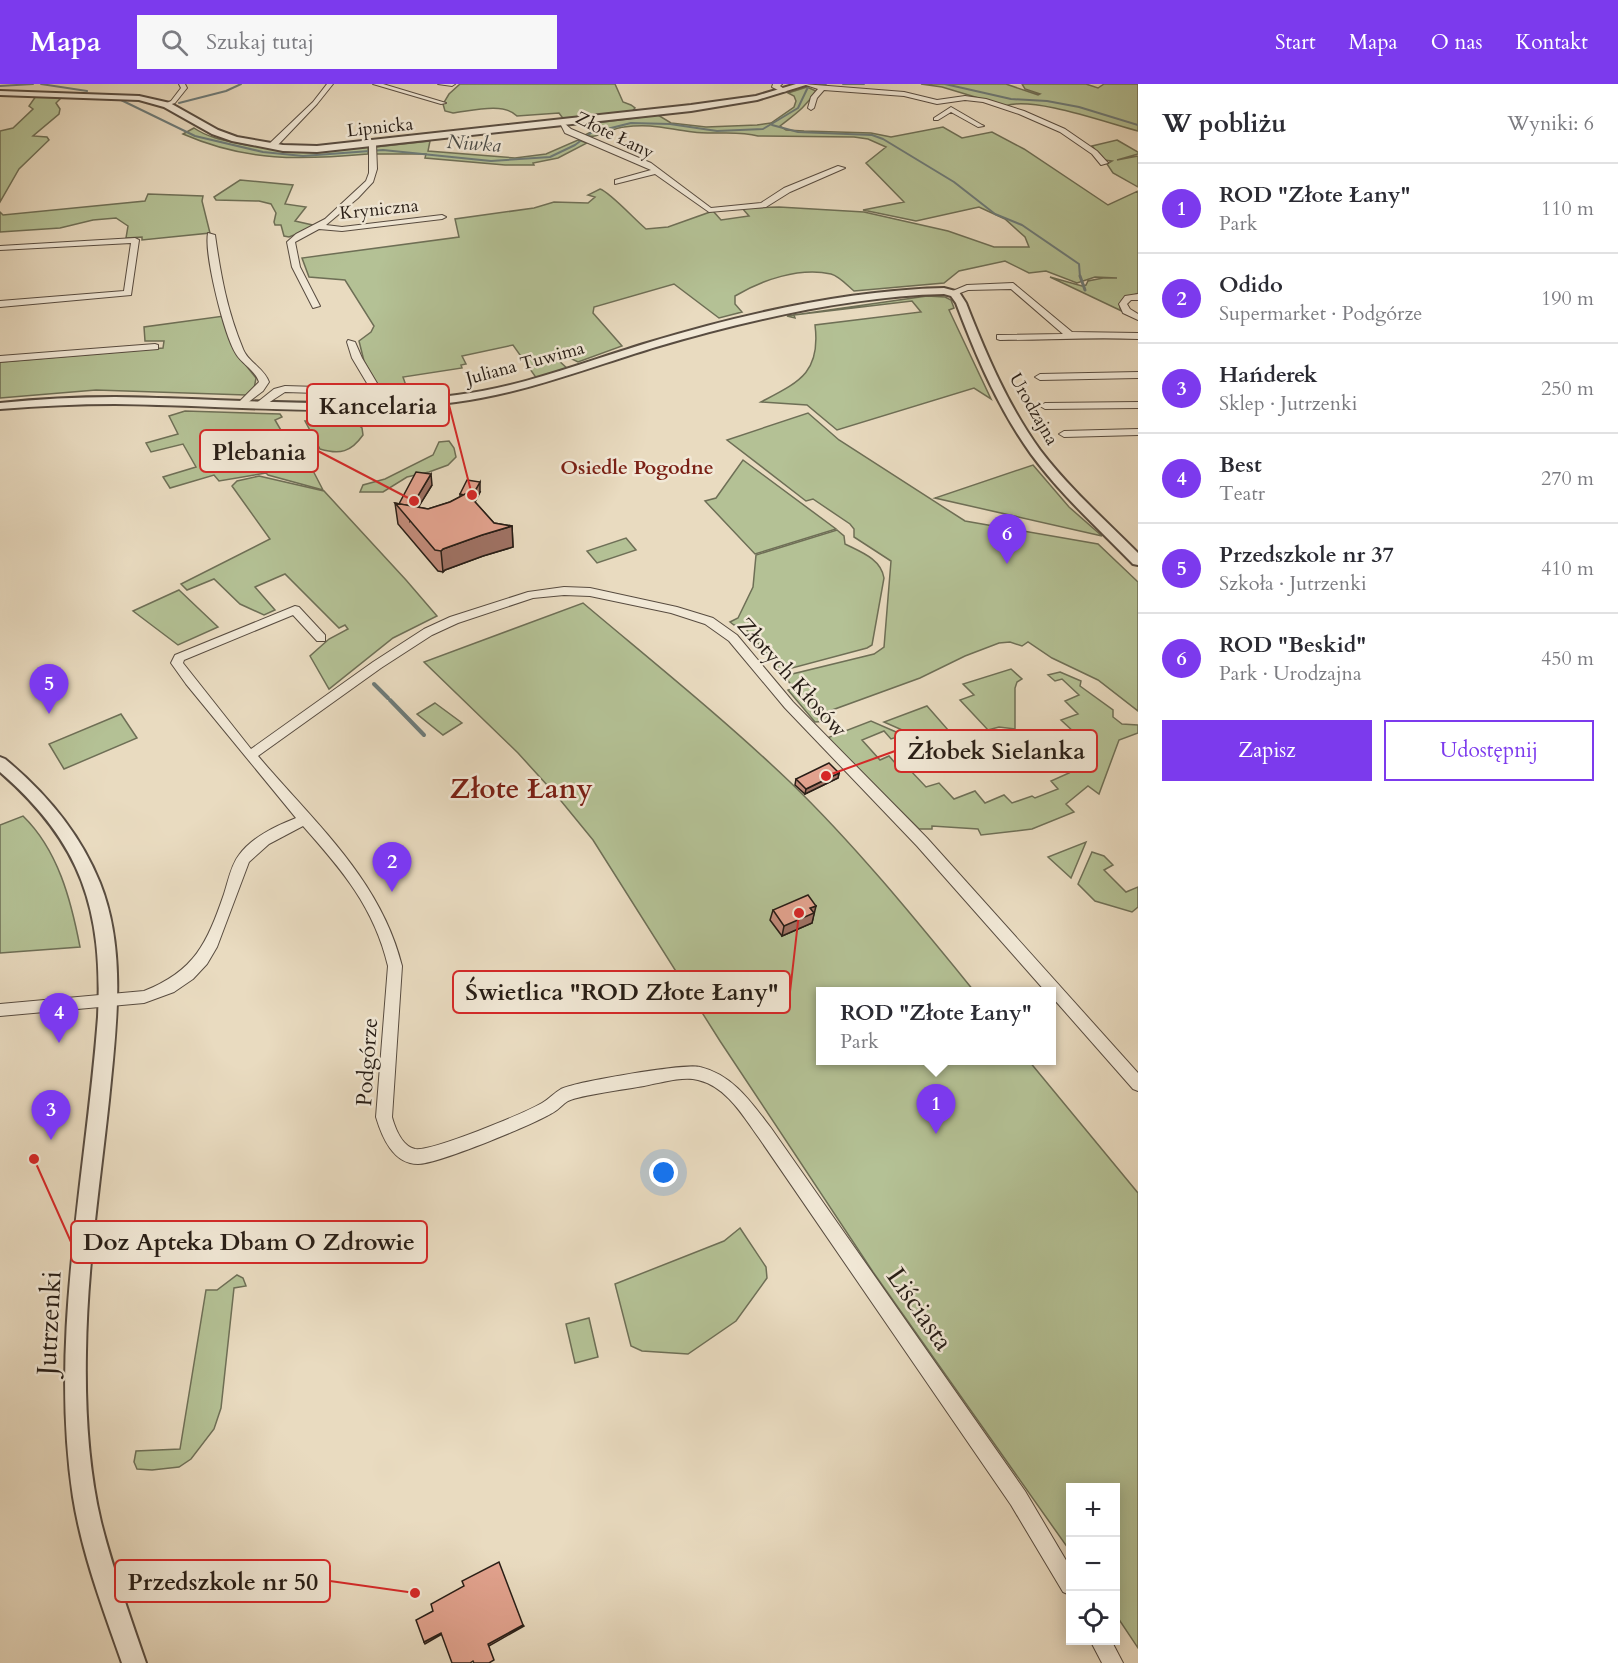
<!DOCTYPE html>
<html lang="pl">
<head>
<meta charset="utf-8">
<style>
	body { margin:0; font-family:Cardo,serif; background:#f7f7f7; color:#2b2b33 }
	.controls { position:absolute; right:18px; bottom:18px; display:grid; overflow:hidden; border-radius:0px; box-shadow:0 3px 15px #0003 }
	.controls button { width:54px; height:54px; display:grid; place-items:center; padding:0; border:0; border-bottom:2px solid #e1e1e2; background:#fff; color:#2b2b33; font:30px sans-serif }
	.you { position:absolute; left:664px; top:1089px; width:21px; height:21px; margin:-15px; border:4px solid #fff; border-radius:50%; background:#1a73e8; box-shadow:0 0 0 9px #1a73e833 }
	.badge { display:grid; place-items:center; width:39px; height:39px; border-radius:50%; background:#7c3aed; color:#fff; font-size:20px; font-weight:700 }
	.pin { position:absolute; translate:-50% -50px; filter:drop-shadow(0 2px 3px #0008) }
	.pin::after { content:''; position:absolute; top:32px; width:21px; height:18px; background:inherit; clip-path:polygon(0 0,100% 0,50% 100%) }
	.popup { position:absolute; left:816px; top:903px; width:240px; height:78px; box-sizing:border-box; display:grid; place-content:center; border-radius:0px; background:#fff; filter:drop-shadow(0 2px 4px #0005); font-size:20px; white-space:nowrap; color:#7c7c81 }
	.popup b { font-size:22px; color:#2b2b33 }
	.popup::after { content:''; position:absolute; left:50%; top:100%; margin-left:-12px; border:12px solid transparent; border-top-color:#fff }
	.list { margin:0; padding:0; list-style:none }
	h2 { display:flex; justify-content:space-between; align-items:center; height:78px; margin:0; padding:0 24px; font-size:26px }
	h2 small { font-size:20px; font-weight:400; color:#7c7c81 }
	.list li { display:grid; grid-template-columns:39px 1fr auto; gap:18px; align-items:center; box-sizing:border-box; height:90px; padding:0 24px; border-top:2px solid #e1e1e2 }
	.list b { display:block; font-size:22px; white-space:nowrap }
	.list p { margin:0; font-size:20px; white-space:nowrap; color:#7c7c81 }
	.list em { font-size:20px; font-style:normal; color:#7c7c81 }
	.actions { display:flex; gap:12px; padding:18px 24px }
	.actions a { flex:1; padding:14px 0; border:2px solid #7c3aed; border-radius:0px; text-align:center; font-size:21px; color:#7c3aed }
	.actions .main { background:#7c3aed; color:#fff }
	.icon { flex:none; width:33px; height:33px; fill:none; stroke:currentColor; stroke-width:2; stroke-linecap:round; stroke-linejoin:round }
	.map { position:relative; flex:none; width:1138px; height:1579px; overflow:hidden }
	header { display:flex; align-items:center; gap:36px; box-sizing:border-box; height:84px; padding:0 30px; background:#7c3aed; color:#fff }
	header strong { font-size:28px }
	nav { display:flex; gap:33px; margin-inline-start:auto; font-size:21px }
	.search { width:420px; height:54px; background:#f7f7f7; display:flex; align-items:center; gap:15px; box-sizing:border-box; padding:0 21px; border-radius:0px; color:#7c7c81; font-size:22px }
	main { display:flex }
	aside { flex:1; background:#fff }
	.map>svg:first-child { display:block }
	.green { fill:#b4c195; stroke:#6e6f56; stroke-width:1.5 }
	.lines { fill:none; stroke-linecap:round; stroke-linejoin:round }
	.stream-far2 { stroke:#6d7b79; stroke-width:2 }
	.stream-far1 { stroke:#6d7b79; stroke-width:3 }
	.stream { stroke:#6d7b79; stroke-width:4 }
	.minor-casing { stroke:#584c40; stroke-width:2 }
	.tertiary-casing { stroke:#584c40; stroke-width:4 }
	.minor { fill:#f1e8d6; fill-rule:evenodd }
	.tertiary { fill:#f1e8d6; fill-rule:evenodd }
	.wall { fill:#c38c7b; stroke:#271d16; stroke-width:1.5 }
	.shaded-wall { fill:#9f7264; stroke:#271d16; stroke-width:1.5 }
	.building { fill:#e3a38f; stroke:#271d16; stroke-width:1.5 }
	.labels { text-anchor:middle; stroke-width:5; stroke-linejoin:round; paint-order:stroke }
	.far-street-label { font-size:18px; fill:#271d16; stroke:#f1e8d6 }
	.far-water-label { font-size:20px; font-style:italic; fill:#4a4c48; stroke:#f1e8d6 }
	.far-neighbourhood-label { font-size:20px; font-weight:bold; fill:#7a1f14; stroke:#f1e8d6 }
	.street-label { font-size:22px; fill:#271d16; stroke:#f1e8d6 }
	.near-street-label { font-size:27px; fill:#271d16; stroke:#f1e8d6 }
	.district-label { font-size:28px; font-weight:bold; fill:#7a1f14; stroke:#f1e8d6 }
	.leader { fill:none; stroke:#d62828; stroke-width:2 }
	.callout-dot { fill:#d62828; stroke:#f1e8d6; stroke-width:2 }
	.callout { fill:#f1e8d6; stroke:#d62828; stroke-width:2 }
	.callout-label { font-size:24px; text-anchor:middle; font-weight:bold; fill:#271d16 }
</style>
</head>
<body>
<header>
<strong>Mapa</strong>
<div class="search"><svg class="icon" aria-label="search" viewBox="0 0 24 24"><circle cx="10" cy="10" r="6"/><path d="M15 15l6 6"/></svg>Szukaj tutaj</div>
<nav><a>Start</a><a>Mapa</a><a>O nas</a><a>Kontakt</a></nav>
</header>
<main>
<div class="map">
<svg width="1138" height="1579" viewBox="0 0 1138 1579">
	<rect width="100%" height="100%" fill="#e9dbc0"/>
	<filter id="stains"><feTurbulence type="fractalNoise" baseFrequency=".00333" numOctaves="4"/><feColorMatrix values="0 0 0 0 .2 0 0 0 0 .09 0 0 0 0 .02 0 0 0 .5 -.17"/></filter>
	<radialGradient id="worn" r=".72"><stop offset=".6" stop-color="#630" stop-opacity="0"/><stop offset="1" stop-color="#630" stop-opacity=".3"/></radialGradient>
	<g class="green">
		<path d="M460 0H615L623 18 631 21 635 24 631 29 565 37 559 29 517 32C504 18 471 27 453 29L445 27 443 20 449 10Z"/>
		<path d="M921 0H1006L1038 11 1040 10 1025 5 1022 0H1086L1098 4 1104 0H1138V47C1107 39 1033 12 1005 22L942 3Z"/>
		<path d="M807 3 816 7C804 25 795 30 780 42L786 46 804 47 871 49 891 53 943 43 962 54 992 48 1024 65 1108 121 1138 107V209C1131 214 1119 211 1120 224L1128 230 1050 193 1082 202 1086 201 1088 197 1103 194H1117L1095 193 1077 199 1046 187 1029 189 1005 177 959 187 944 199 854 207C848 202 839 192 831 190 799 183 762 196 735 212V220L742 228 719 234 674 200 594 223 593 229 622 262 578 278 572 275 573 271 566 266 550 270 553 275 559 277 569 286 537 295 513 261 462 272 466 280 461 281 462 284 403 293 411 316 387 317 364 277 359 257 371 248 374 242 345 196 309 193 302 174 459 153 455 135 534 124 554 118 588 119 595 113 588 111 600 105C610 108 635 136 646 145L668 143 713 127 721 136 749 132 742 124 779 123 864 128 948 147 994 163H1029L1025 153 1005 135 979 123 916 137 863 126 904 118 866 79 886 63 868 55 854 53 758 52C737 46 715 51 693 48 667 45 652 39 624 43 611 44 596 56 585 51L599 44 596 39 658 31 671 39 706 43 757 41 771 39 794 23 796 17 794 12 788 9Z"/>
		<polygon points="36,12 62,13 56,19 60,25 59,30 33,52 47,53 49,56 19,85 0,118 0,47 13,44 33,25 29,22"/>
		<path d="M194 44C207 53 222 56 237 59 284 69 321 69 368 63V70C301 76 247 78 183 50Z"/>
		<polygon points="578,56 587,59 558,74 533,79 534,81 505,81 425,74 426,70 376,70 375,63 430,57 428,67 515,74 546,70"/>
		<polygon points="1117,56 1138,68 1138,70 1117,76 1138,72 1138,103 1113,89 1107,80 1112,77 1104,76 1092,62"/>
		<polygon points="240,96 293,101 285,120 306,123 295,137 317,142 289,153 284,152 281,141 275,141 274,138 276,129 271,120 259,117 216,116 214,113"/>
		<polygon points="148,110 203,112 202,117 210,149 142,156 142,153 126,154 128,142 116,134 93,136 60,144 0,148 0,128 3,131 145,117"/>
		<path d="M927 212 945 213 951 216 954 224 949 226 991 315 974 304 837 346 807 321 761 318C799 298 821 289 815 241L921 228 912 217 794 231 795 234 787 232Z"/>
		<path d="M224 232C230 261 237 271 256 294L254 305 246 311 96 306 0 314V278L163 264 164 257H145L144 243Z"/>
		<polygon points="185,327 280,330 282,333 275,336 286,355 294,354 291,356 304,378 308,377 323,406 268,391 266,389 219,397 214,391 170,404 163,393 196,383 183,360 151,368 146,359 178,350 169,332"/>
		<polygon points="808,329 839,356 965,437 1098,460 1138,498 1138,627 1098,596 1052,574 1028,558 1022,562 1010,558 999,559 965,572 920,594 824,629 829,637 815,638 788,606 794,604 784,592 874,570 884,563 891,477 854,453 854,445 850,440 813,415 806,417 727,356"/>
		<path d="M305 337H353L362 344 363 351C351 368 340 371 320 365Z"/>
		<polygon points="449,357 454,364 456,373 448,381 429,388 407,393 383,408 360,408 363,401 385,395 433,371 439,358"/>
		<polygon points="743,376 836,445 755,470 705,417 716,414"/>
		<polygon points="1033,381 1069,423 1102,452 935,414"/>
		<polygon points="259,392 324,407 406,496 437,532 393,554 329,605 310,572 329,555 348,545 345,541 339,544 285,490 255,503 275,526 264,531 240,520 214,495 187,506 181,500 270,455 232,402 237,397"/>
		<path d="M837 446 844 452 845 460C861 468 881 475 884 494L872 561 867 564 781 587 746 545 741 541H734L730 538 738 534 753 503 756 471Z"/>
		<polygon points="626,454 636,466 597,479 587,467"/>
		<polygon points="179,506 218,543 178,561 133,527"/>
		<path d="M583 519C653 578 724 635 790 698 856 762 916 836 974 907L820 908V976L1029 977 1138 1109V1564L1116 1531V1404H1070V1467L873 1188 720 957 593 756 557 712 518 669 424 578Z"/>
		<polygon points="1011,585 1022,595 1017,598 1015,604 1015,645 999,643 988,646 960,616 974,611 963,600"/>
		<polygon points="1060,588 1081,597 1080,602 1113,626 1113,633 1122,640 1138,641 1138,649 1119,656 1099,710 1088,702 1066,720 1074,728 1032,745 981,751 978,745 932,742 932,745 919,745 827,654 871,637 903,651 891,655 884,647 862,656 880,676 889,672 903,688 910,686 926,703 939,699 954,715 975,707 985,719 1004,711 1012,719 1032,712 1035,714 1058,705 1051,697 1069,689 1057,676 1073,669 1060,656 1075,649 1061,636 1078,630 1065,617 1079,611 1062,595 1055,597 1048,591"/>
		<polygon points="435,619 462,639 443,651 417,630"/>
		<polygon points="927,622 956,655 936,661 884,638"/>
		<polygon points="121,630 137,654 64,685 49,660"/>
		<polygon points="992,649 1009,651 1012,665 983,677 968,660 993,652"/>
		<path d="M23 732C58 766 71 816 80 863L0 869V741Z"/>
		<polygon points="1086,758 1071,794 1048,773"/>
		<polygon points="1092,768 1104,772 1113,781 1104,786 1126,808 1138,803 1138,823 1132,828 1095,817 1078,800"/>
		<polygon points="740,1144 766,1183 767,1194 736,1237 688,1270 642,1267 631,1262 615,1200 724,1157"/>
		<polygon points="237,1191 243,1194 246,1202 234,1204 221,1324 214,1345 191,1375 179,1383 152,1386 137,1385 134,1378 136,1367 180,1365 206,1206 217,1206"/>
		<polygon points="589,1234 598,1273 575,1279 566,1240"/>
	</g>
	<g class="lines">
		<g class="stream-far2">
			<polyline points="41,0 87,7"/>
			<polyline points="843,0 864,0"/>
			<polyline points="945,0 1011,15 1047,17 1079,23 1138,41"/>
			<polyline points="0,2 33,0"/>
			<polyline points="814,2 826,0"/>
			<polyline points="121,16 195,52 263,68 303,72 383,66 491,77 550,73 575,61 591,49 631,39 670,40 717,47 763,45 798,24 808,3"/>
			<polyline points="179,19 226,7 241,0"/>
			<polyline points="772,41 798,48 872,51 883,55 954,98 995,130 1022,141 1079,180 1080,193"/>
		</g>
		<polyline class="stream-far1" points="1080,192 1085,206"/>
		<g class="stream">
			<polyline points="374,600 388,614"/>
			<polyline points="390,616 424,651"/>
		</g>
		<defs>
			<g id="minor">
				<polygon points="179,0 185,0 187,4 175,19 165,22 165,20 171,17 181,4"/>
				<polygon points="327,0 333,0 317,20 275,64 269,64 269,60 313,18"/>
				<polygon points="373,0 383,0 446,19 441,20"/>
				<polygon points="438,0 455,0 452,2"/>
				<polygon points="773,0 782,0 780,2 787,7 782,8 772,3"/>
				<polygon points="803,0 904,8 937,16 965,12 986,15 1024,27 1065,45 1097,67 1108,79 1101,81 1092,70 1060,48 1019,30 983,18 965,16 937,20 904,12 824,6 817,14 814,24 811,26 808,24 811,13 818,5"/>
				<polygon points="951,23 982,41 984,42 978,43 951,28 938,36 934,36 934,34"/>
				<polygon points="560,39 564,39 571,45 651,79 711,124 761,119 784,104 838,82 845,84 790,108 766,123 709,128 655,90 615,100 615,96 651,86 565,49"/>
				<polygon points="369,58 376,60 377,85 373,98 358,114 326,141 342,143 442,131 446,133 442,135 342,147 319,145 295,158 300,183 320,222 313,224 292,183 287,158 296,150 325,135 366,97 369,89"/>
				<path d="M208 149 215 151C221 193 227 226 243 265 248 278 264 284 269 298L263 307 242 323 237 320 259 298C255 286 242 280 236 270 224 251 204 170 208 149Z"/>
				<polygon points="135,154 139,156 131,211 0,223 0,217 124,207 131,159 0,166 0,162"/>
				<path d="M1013 199 1072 248 1138 249V255C1092 253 1046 256 1000 256L997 255V251L1063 250 1011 205 968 206 952 212 948 209 967 201Z"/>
				<polygon points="1138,210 1138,216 1131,216 1127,220 1130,225 1138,230 1138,236 1123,229 1119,220 1125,212"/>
				<polygon points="348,256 355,258 362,274 387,316 383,325 375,323 377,316 352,274 347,258"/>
				<polygon points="155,260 158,261 158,265 0,278 0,272"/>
				<polygon points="1138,288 1138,294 1040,296 1035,293 1040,290"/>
				<polygon points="285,302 350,304 361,307 370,323 362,325 354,311 350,310 285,308 262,323 254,321 274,305"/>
				<polygon points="1138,318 1138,324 1045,325 1040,322 1045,319"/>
				<polygon points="1138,345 1138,351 1064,353 1059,350 1064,347"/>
				<path d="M564 503 590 504 677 523 713 534 737 551 793 618 927 754 1138 989V1007L1133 1005 1052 913V908H1046L917 762 785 624 729 557 705 540 671 529 590 512 564 511 533 514 458 539 432 551 381 584 258 672C314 738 381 796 402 882L392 1033C395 1044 402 1062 415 1065 431 1068 525 1029 542 1019 549 1015 554 1009 561 1005 574 998 685 979 700 983 733 991 751 1018 771 1044L1025 1407 1070 1483V1511L1063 1508 1011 1421 759 1054C743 1032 727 1003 698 996 682 992 660 999 644 1002 628 1005 580 1011 568 1017 563 1020 559 1025 554 1028 535 1040 438 1080 418 1080 393 1080 382 1053 376 1033L388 882C374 823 342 786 303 742L269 760 249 778 217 863 207 880 193 895 174 908 144 919 0 932V920L144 907C195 887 207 859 224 810 228 798 231 781 239 771 252 753 276 742 296 734L186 600 171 579 175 571 295 522 299 523 325 551V557H317L293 531 184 576 183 579 251 665 373 578 424 545 450 533 528 508Z"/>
				<polygon points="1090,1556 1111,1556 1123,1579 1102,1579"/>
			</g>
			<g id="tertiary">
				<polygon points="796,0 809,0 757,16 691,27 317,68 283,67 232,57 212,50 164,23 139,16 0,11 0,7 139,12 170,19 218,46 237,53 283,61 317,62 691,21 756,12"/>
				<path d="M944 204 959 208 966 219C986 270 1008 322 1040 366 1069 404 1105 436 1138 469V481L1133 480C1098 444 1060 410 1031 370 998 324 976 272 956 219L951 212 944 210C851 212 744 237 656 263 590 283 525 309 456 318 343 334 229 321 115 320 77 320 38 322 0 325V319C38 315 77 313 115 313 229 314 343 327 457 311 522 303 584 278 647 259 738 231 848 206 944 204Z"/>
				<path d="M0 673 5 675C46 709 80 749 100 799 127 867 116 945 109 1016 100 1100 87 1183 86 1268 85 1324 88 1383 101 1438 113 1486 130 1532 146 1579H122C103 1525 82 1470 73 1413 49 1252 86 1093 98 933 103 826 82 759 0 688Z"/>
			</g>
		</defs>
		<use href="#minor" class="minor-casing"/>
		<use href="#tertiary" class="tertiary-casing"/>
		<use href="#minor" class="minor"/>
		<use href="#tertiary" class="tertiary"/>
	</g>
	<g class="wall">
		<polygon points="432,401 418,423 428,425 450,418 460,413 460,410 480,408 475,418 494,439 512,442 513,463 483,472 445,486 443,488 438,487 398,440 395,419 399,420"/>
		<polygon points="839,689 838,694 805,710 795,701 796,695"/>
		<polygon points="773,826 814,829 812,839 782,852 770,836"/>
	</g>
	<g class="shaded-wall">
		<polygon points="431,390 432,401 410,437 409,426"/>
		<polygon points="480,398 480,408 473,422 472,412"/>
		<polygon points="512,442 513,463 483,472 445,486 443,488 441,467 443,465 482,451"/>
		<polygon points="839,689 838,694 805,710 806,705"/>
		<polygon points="816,822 812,839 782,852 784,842 810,824"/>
		<polygon points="523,1541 524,1542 489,1562 488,1560"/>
		<polygon points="441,1549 442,1550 425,1560 424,1558"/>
	</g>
	<g class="building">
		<polygon points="416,388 431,390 412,422 399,420"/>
		<polygon points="467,396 480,398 472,412 470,412 467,409 464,411 460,410"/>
		<polygon points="467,409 494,439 512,442 482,451 443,465 441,467 435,466 395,419 428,425 450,418"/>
		<polygon points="829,679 839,689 806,705 796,695"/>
		<polygon points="808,811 816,822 810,824 814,829 784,842 773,826"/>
		<polygon points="499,1478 523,1541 488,1560 494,1576 489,1579 474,1579 473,1577 470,1579 452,1579 441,1549 424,1558 416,1536 433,1527 431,1520 464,1502 462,1497"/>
	</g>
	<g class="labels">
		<g class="far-street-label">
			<text transform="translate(380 43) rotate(-6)" y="6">Lipnicka</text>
			<text transform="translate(615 51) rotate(26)" y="6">Złote Łany</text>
			<text transform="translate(379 125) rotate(-6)" y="6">Kryniczna</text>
			<text transform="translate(525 279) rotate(-15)" y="6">Juliana Tuwima</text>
			<text transform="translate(1034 325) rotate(60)" y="6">Urodzajna</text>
		</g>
		<g class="far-water-label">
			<text transform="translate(474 59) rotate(4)" y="7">Niwka</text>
		</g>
		<g class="far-neighbourhood-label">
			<text x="637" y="390">Osiedle Pogodne</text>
		</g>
		<g class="street-label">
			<text transform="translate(793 593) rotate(48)" y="8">Złotych Kłosów</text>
			<text transform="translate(366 978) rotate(-86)" y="8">Podgórze</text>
		</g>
		<g class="near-street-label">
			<text transform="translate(920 1225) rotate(55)" y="9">Liściasta</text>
			<text transform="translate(49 1239) rotate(-87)" y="9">Jutrzenki</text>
		</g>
		<g class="district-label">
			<text x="521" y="714">Złote Łany</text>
		</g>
	</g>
	<path class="leader" d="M472 411L449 321M414 417L318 367M826 692L895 667M799 829L790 908M34 1075L71 1158M415 1509L330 1497"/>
	<g class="callout-dot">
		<circle cx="472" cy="411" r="6"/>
		<circle cx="414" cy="417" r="6"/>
		<circle cx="826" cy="692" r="6"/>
		<circle cx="799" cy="829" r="6"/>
		<circle cx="34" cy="1075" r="6"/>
		<circle cx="415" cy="1509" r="6"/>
	</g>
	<g class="callout">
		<rect x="307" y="300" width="142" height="42" rx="6"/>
		<rect x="200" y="346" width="118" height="42" rx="6"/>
		<rect x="895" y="646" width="202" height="42" rx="6"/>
		<rect x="453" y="887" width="337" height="42" rx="6"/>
		<rect x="71" y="1137" width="356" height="42" rx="6"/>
		<rect x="115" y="1476" width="215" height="42" rx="6"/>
	</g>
	<g class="callout-label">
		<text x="378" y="330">Kancelaria</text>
		<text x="259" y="376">Plebania</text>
		<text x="996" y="675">Żłobek Sielanka</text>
		<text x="622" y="916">Świetlica "ROD Złote Łany"</text>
		<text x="249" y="1166">Doz Apteka Dbam O Zdrowie</text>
		<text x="223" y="1506">Przedszkole nr 50</text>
	</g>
	<rect width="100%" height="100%" filter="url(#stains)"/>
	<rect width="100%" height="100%" fill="url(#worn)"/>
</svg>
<div class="controls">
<button>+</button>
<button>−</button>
<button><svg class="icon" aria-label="locate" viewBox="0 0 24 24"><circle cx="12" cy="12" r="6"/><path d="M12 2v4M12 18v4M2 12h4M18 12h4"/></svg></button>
</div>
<div class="you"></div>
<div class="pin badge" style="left:936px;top:1050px">1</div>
<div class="popup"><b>ROD &quot;Złote Łany&quot;</b>Park</div>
<div class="pin badge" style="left:392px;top:808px">2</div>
<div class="pin badge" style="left:51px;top:1056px">3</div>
<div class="pin badge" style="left:59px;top:959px">4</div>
<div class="pin badge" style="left:49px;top:630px">5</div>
<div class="pin badge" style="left:1007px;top:480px">6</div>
</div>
<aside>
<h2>W pobliżu<small>Wyniki: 6</small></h2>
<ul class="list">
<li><span class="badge">1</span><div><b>ROD &quot;Złote Łany&quot;</b><p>Park</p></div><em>110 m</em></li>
<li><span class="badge">2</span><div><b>Odido</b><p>Supermarket · Podgórze</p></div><em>190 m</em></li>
<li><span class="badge">3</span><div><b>Hańderek</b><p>Sklep · Jutrzenki</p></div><em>250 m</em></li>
<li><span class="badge">4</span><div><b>Best</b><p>Teatr</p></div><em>270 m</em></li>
<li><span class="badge">5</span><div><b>Przedszkole nr 37</b><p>Szkoła · Jutrzenki</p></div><em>410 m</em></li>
<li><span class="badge">6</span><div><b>ROD &quot;Beskid&quot;</b><p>Park · Urodzajna</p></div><em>450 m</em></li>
</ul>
<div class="actions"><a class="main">Zapisz</a><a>Udostępnij</a></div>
</aside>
</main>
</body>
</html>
